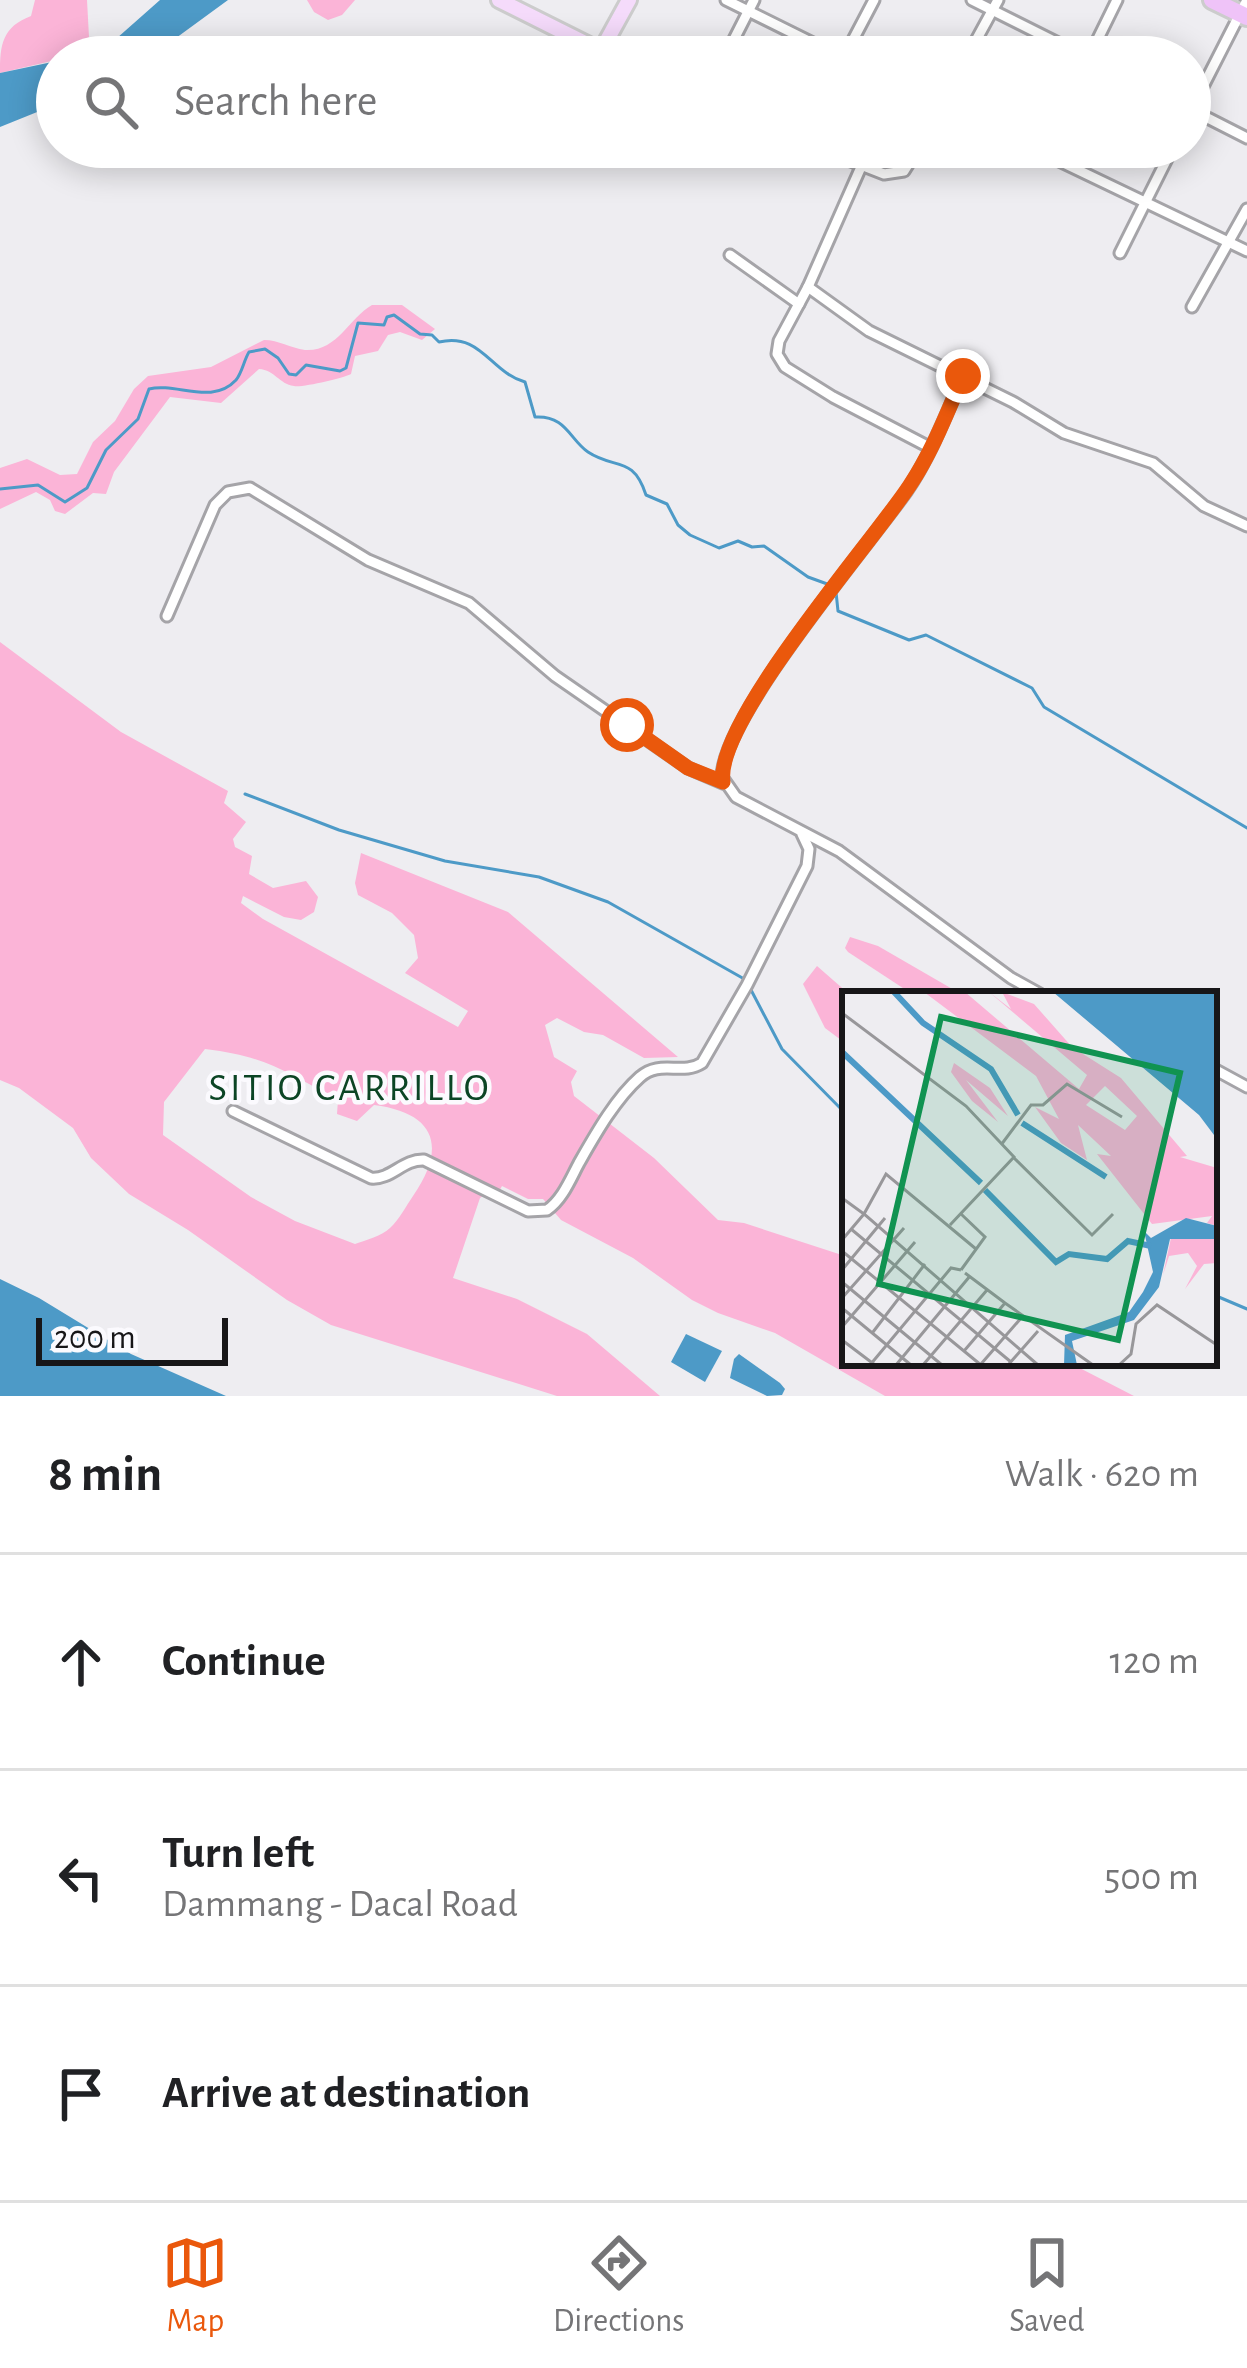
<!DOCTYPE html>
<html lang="en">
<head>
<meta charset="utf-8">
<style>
	body { margin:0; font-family:"Alegreya Sans",sans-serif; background:#f2f2f2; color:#202124 }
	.scale { position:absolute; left:36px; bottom:30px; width:192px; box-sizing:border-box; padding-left:12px; border:6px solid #171618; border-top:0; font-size:33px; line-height:42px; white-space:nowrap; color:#171618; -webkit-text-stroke:9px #fbfafe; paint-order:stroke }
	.stop { position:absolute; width:36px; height:36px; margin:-27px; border:9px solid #ea580c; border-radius:50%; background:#fff }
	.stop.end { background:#ea580c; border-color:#fff; box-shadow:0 3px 12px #0008 }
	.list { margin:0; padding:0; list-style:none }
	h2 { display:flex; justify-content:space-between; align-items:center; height:156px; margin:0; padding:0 48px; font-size:51px }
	h2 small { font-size:39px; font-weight:400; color:#757577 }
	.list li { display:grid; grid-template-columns:78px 1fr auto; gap:36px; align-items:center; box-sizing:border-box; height:216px; padding:0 48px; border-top:3px solid #e0e0e0 }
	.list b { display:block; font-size:45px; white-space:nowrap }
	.list p { margin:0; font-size:39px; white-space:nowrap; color:#757577 }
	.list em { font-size:39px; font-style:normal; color:#757577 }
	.icon { flex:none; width:66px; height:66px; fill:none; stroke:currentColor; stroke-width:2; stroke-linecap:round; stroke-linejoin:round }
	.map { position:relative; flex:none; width:1247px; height:1396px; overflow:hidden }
	.search { position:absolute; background:#fff; box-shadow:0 6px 30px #0003; left:36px; right:36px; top:36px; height:132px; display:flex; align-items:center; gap:30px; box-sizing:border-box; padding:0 42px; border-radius:66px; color:#757577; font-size:45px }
	.sheet { height:804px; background:#fff }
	nav { display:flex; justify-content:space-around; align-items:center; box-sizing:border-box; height:168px; border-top:3px solid #e0e0e0; background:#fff; font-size:33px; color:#757577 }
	nav a { display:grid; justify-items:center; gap:6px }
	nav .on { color:#ea580c }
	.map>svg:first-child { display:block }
	.green { fill:#fbb4d7; fill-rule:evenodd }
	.water { fill:#4d9ac7 }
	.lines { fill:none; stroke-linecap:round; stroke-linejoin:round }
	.stream { stroke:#4d9ac7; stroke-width:3 }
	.minor-casing { stroke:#a5a4a8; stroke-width:15 }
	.major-casing { stroke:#ccc; stroke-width:20 }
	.highway-casing { stroke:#ccc; stroke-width:22 }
	.minor { stroke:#fff; stroke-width:9 }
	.major { stroke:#f5dbfb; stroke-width:14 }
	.highway { stroke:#efc3f8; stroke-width:16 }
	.route { stroke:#ea580c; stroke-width:15 }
	.labels { text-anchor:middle; stroke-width:9; stroke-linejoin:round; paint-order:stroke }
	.neighbourhood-label { font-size:39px; letter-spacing:3px; fill:#0c4525; stroke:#fbfafe }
	.inset-river { fill:none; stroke:#4d9ac7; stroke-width:6 }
	.inset-road { fill:none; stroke:#98979a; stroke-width:3 }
	.view { fill:#109351; fill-opacity:0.15; stroke:#109351; stroke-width:6 }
	.inset-edge { fill:none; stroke:#171618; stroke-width:6 }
</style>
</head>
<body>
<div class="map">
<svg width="1247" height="1396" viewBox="0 0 1247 1396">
	<rect width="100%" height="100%" fill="#eeedf1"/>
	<g class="green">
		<path d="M35 0H87L89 37 73 56 0 73C0 45 2 27 31 16Z"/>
		<polygon points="307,0 355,0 342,15 328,20 314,12"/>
		<path d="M372 305H402L435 329 422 340 400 332 388 335 378 351 355 356 351 374C344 378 301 388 294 386 279 384 275 370 259 369L221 403 170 397 114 472 106 494 93 493 65 514 55 511 50 500 36 492 0 509V468L27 459 60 475 77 474 93 442 115 421 134 389 148 376 211 367 264 340C279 340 290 348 305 350 337 352 348 319 372 305Z"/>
		<path d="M0 642 121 732 228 791 224 803 246 822 233 839 235 847 252 856 249 874 273 888 306 881 318 897 314 912 301 920 284 917 243 896 241 903 263 919 458 1027 468 1011 405 973 418 958 414 935 392 913 358 895 355 883 361 853 508 912 678 1057 644 1058 603 1035 584 1032 557 1018 545 1025 554 1057 577 1071 571 1082 574 1096 654 1158 718 1220 744 1223 845 1256V1363H1070L1134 1396H885L775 1333 718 1313 692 1300 633 1258 561 1220 543 1199H528L502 1186 495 1199 484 1195 480 1198 453 1278 517 1299 587 1334 660 1396H557L331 1325 287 1300 188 1230 129 1194 91 1158 73 1128 19 1088 0 1080ZM205 1049C266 1056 286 1072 338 1100L337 1114 357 1121 374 1105C436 1113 447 1147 413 1196 406 1206 399 1220 390 1228 382 1236 366 1240 355 1244L295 1221 251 1197 163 1135 164 1102Z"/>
		<polygon points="850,937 878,946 961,994 912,994 848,952 845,948"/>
		<polygon points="817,966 849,994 845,994 845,1043 825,1028 803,984"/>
	</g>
	<g class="water">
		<polygon points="160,0 228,0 150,57 70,57 108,46"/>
		<polygon points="57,61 57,104 0,127 0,73"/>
		<polygon points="0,1279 39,1298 131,1354 226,1396 0,1396"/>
		<polygon points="686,1334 722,1351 705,1382 671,1362"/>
		<polygon points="739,1354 780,1383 785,1389 782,1395 767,1396 730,1378 734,1359"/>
	</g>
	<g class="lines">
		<g class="stream">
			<path d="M0 489 38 485 65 502 87 488 106 450 138 419 149 389C176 382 212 406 236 380 242 373 244 360 249 352L265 349 278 358 289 374 296 375 306 365 340 371 346 368 358 323 384 325 387 317 394 315 420 334 432 335 439 342C481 332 490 372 525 382L535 417C566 415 570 440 588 452 615 470 633 455 646 495L667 504 678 525 690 535 719 548 738 541 752 547 764 546 808 577 830 585"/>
			<polyline points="836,592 838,611 909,640 926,635 1032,688 1044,707 1247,828"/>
			<polyline points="245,794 339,830 445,861 539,877 608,902 746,980"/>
			<polyline points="750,988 782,1049 845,1113"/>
			<polyline points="1214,1295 1247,1309"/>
		</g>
		<defs>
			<g id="minor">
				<polyline points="726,0 841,57"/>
				<polyline points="972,0 1086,57"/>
				<polyline points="725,57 754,0"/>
				<polyline points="844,57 874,0"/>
				<polyline points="967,57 998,0"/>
				<polyline points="1089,57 1117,0"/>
				<polyline points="1190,109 1247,138"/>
				<polyline points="1190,112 1247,0"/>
				<polyline points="815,147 884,174 904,171 919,147"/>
				<polyline points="1030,147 1247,251"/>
				<polyline points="861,167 808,287 779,341 777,354 785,367 833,397 931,448"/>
				<polyline points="1120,253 1173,147"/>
				<polyline points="730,255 799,304"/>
				<polyline points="808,287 869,331 1013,402 1064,433 1153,463 1204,506 1247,526"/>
				<polyline points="1192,307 1247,209"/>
				<path d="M963 376C946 415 930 457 906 492 866 548 722 717 722 777L736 797 839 851 1011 978 1040 994"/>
				<polyline points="167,616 215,505 228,492 250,488 368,560 469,603 555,676 688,768 723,783"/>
				<polyline points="1214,1069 1247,1087"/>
				<path d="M233 1111 371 1178C391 1180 403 1159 424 1160L528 1211 547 1210C562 1200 570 1180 579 1163 595 1135 615 1099 640 1077 660 1059 682 1076 702 1063L747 985 807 866 809 849 802 834"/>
			</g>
			<polyline id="major" points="499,0 601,51 629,0"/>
			<polyline id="highway" points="1212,0 1247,17"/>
		</defs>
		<use href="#minor" class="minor-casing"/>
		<use href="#major" class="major-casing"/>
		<use href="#highway" class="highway-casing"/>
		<use href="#minor" class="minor"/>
		<use href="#major" class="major"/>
		<use href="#highway" class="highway"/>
	</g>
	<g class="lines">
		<path class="route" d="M627 725 688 768 723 782C714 722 872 543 910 485 932 452 947 413 963 376"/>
	</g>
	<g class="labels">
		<g class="neighbourhood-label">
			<text x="350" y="1100">SITIO CARRILLO</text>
		</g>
	</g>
	<g transform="translate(842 991)">
		<rect width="375" height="375" fill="#eeedf1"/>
		<path d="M82 1H123L237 98 245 84 147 1 169 18 160 1 192 13 230 56 279 87 345 165 338 166 375 177V235L365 232 370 225 310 233 255 163 269 165 236 134 245 169 219 152 193 116 217 128 194 85ZM263 95 295 125 283 139 244 114ZM112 72 148 97 166 125 124 89 156 131 130 110 109 81ZM329 247 375 248V272L362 273 343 298 355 275 346 262 327 265 321 284Z" fill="#fbb4d7" fill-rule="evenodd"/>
		<path d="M211 1H375V148L357 124ZM344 227 375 235V248H328L317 296 292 329 230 350 235 374H222L223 344 287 321 301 301 311 281 302 240 309 247Z" fill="#4d9ac7"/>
		<path class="inset-river" d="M52 1 81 32 149 78 176 124M0 61 139 192M180 132 264 186M143 199 214 271 227 263 265 268 286 250 309 255"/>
		<path class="inset-road" d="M0 22 124 115 172 166 108 234M159 154 189 114H201L225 93 280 126M172 167 250 244 271 223M0 207 22 223 0 249M118 222 143 246 119 279M9 238 169 371M134 258 44 183 22 223 196 374M0 260 139 374M0 279 43 227M123 282 163 312M0 291 100 374M0 307 62 237M0 317 69 374M0 336 73 251M31 341 83 273M0 349 33 374M122 360 163 312 251 374M139 373 180 326M28 374 109 277 119 279M54 374 128 285M81 374 145 299M166 374 196 340M277 374 289 363 294 333 315 314 375 354"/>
		<path class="view" d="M99 26 338 82 276 349 37 293Z"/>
		<rect width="375" height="375" class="inset-edge"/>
	</g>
</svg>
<div class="scale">200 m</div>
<div class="stop" style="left:627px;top:725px"></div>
<div class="stop end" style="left:963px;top:376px"></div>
<div class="search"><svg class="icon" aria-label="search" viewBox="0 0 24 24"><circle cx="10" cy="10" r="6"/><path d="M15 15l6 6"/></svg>Search here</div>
</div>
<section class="sheet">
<h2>8 min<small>Walk · 620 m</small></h2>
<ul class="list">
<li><svg class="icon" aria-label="ahead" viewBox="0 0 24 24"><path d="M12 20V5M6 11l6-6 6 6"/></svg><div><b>Continue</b></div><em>120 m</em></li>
<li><svg class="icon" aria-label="left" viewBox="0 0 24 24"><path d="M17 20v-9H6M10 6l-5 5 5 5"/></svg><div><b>Turn left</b><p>Dammang - Dacal Road</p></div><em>500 m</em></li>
<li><svg class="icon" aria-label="arrive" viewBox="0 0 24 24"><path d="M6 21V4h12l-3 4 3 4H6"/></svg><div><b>Arrive at destination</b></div></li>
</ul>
</section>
<nav>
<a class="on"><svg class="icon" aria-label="map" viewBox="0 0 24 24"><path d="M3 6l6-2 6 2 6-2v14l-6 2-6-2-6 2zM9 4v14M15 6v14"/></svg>Map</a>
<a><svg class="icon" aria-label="directions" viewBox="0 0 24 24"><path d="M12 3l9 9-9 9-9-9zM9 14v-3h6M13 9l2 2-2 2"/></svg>Directions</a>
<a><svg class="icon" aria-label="saved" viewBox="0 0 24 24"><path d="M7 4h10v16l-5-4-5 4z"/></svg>Saved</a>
</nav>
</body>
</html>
